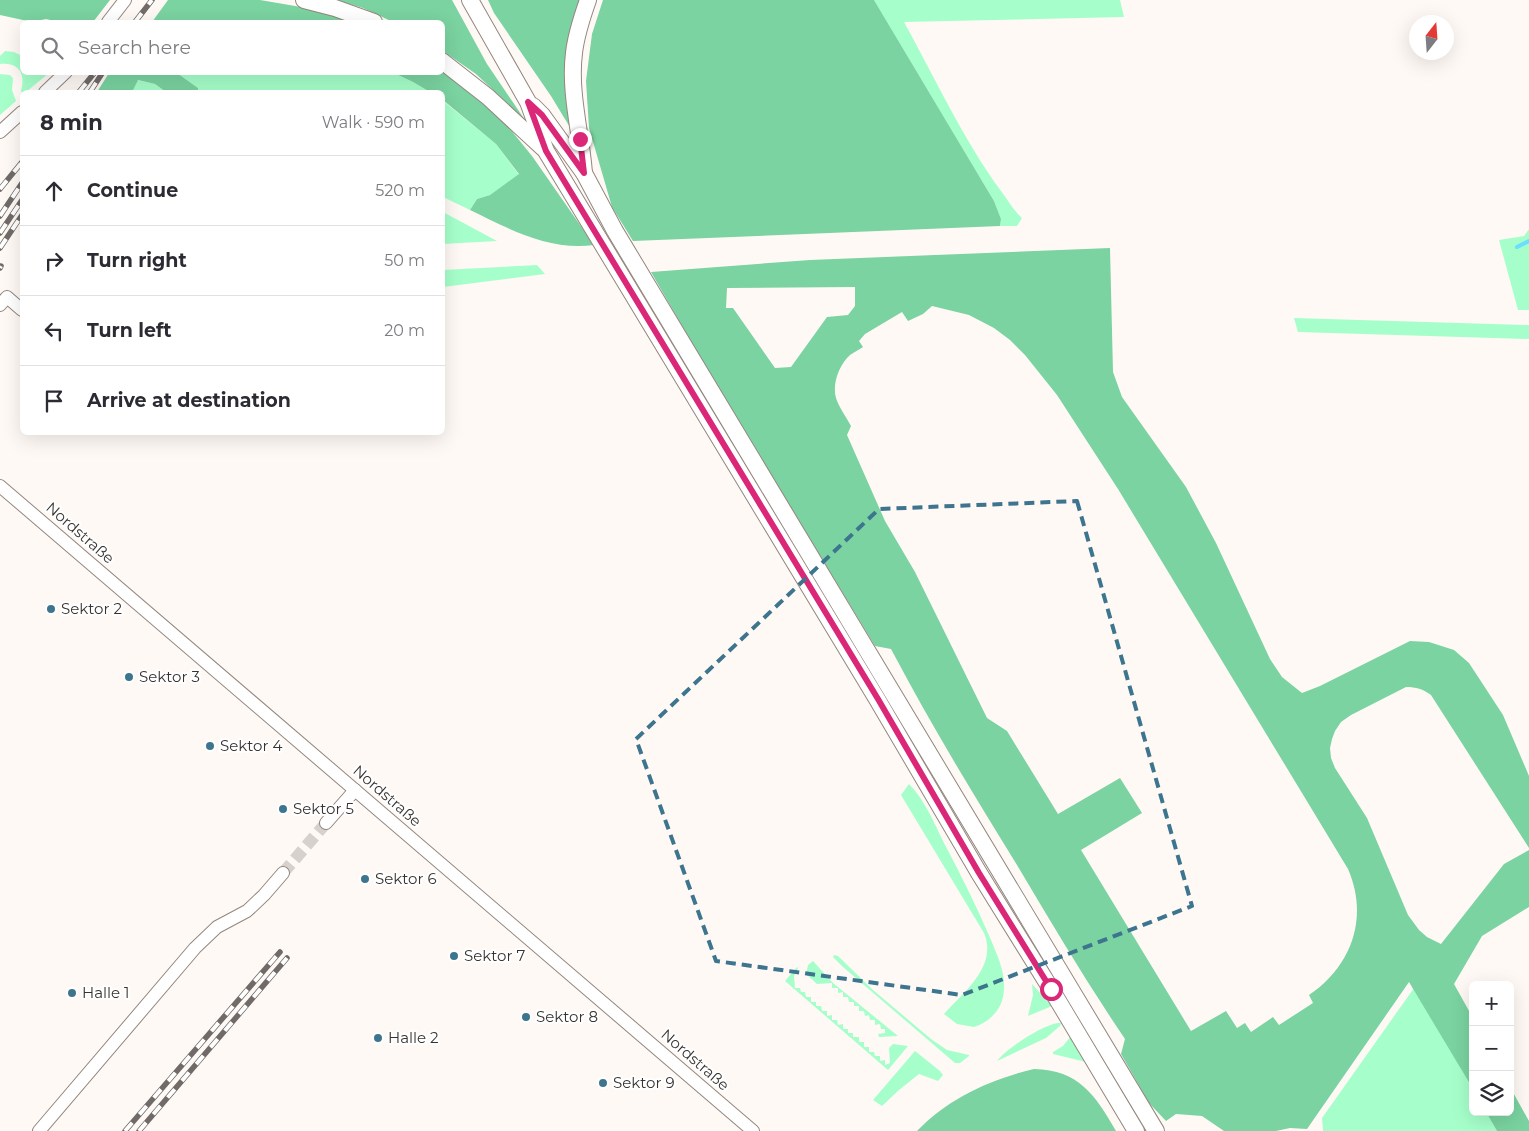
<!DOCTYPE html>
<html lang="en">
<head>
<meta charset="utf-8">
<style>
	body { margin:0; font-family:Montserrat,sans-serif; background:#f2f2f3; color:#2b2b33 }
	.controls { position:absolute; right:15px; bottom:15px; display:grid; overflow:hidden; border-radius:8px; box-shadow:0 5px 20px #0002 }
	.controls button { width:45px; height:45px; display:grid; place-items:center; padding:0; border:0; border-bottom:1px solid #e1e1e2; background:#fff; color:#2b2b33; font:25px sans-serif }
	.compass { position:absolute; left:1409px; top:15px; width:45px; height:45px; border-radius:50%; background:#fff; box-shadow:0 5px 20px #0002; rotate:17deg }
	.stop { position:absolute; width:15px; height:15px; margin:-11px; border:4px solid #db2777; border-radius:50%; background:#fff }
	.stop.end { background:#db2777; border-color:#fff; box-shadow:0 1px 5px #0008 }
	.list { margin:0; padding:0; list-style:none }
	h2 { display:flex; justify-content:space-between; align-items:center; height:65px; margin:0; padding:0 20px; font-size:21px }
	h2 small { font-size:16px; font-weight:400; color:#7c7c81 }
	.list li { display:grid; grid-template-columns:32px 1fr auto; gap:15px; align-items:center; box-sizing:border-box; height:70px; padding:0 20px; border-top:1px solid #e1e1e2 }
	.list b { display:block; font-size:19px; white-space:nowrap }
	.list em { font-size:16px; font-style:normal; color:#7c7c81 }
	.icon { flex:none; width:28px; height:28px; fill:none; stroke:currentColor; stroke-width:2; stroke-linecap:round; stroke-linejoin:round }
	.map { position:relative; flex:none; width:1529px; height:1131px; overflow:hidden }
	.search { position:absolute; background:#fff; box-shadow:0 5px 20px #0002; left:20px; top:20px; width:425px; height:55px; display:flex; align-items:center; gap:12px; box-sizing:border-box; padding:0 18px; border-radius:8px; color:#7c7c81; font-size:19px }
	.panel { position:absolute; background:#fff; box-shadow:0 5px 20px #0002; left:20px; top:90px; width:425px; height:345px; border-radius:8px }
	.map>svg:first-child { display:block }
	.green { fill:#a6ffca }
	.forest { fill:#7ad3a0; fill-rule:evenodd }
	.lines { fill:none; stroke-linecap:round; stroke-linejoin:round }
	.stream { stroke:#6adefe; stroke-width:4 }
	.minor-tunnel { stroke:#d7d1ce; stroke-width:12; stroke-dasharray:12 6; stroke-linecap:butt }
	.minor-casing { stroke:#93877f; stroke-width:14 }
	.major-casing { stroke:#93877f; stroke-width:18 }
	.minor { stroke:#fff; stroke-width:12 }
	.major { stroke:#fff; stroke-width:16 }
	.rail-casing { stroke:#706b68; stroke-width:5.5 }
	.rail { stroke:#fff; stroke-width:4; stroke-dasharray:11; stroke-linecap:butt }
	.route { stroke:#db2777; stroke-width:6 }
	.marked { fill:none; stroke:#3d758f; stroke-width:4; stroke-dasharray:10 6; stroke-linejoin:round }
	.poi-dot { fill:#3d758f; stroke:#fff; stroke-width:2 }
	.labels { text-anchor:middle; stroke-width:4; stroke-linejoin:round; paint-order:stroke }
	.street-label { font-size:15px; fill:#383330; stroke:#fff }
	.poi-label { font-size:15px; fill:#383330; stroke:#fff; text-anchor:start }
</style>
</head>
<body>
<div class="map">
<svg width="1529" height="1131" viewBox="0 0 1529 1131">
	<rect width="100%" height="100%" fill="#fff9f6"/>
	<g class="green">
		<path d="M874 0H1120L1124 17 904 22C935 78 963 139 1001 191 1008 200 1013 210 1022 218L1017 226H1000L1001 219 994 201Z"/>
		<path d="M5 51 14 52 22 56V72L49 73 26 92 22 93 21 91C26 74 19 62 0 64V56Z"/>
		<polygon points="177,73 394,73 413,82 430,92 198,92 198,88"/>
		<polygon points="0,74 10,75 13,78 12,90 16,101 0,115"/>
		<polygon points="137,80 155,84 166,92 132,92"/>
		<polygon points="442,100 496,144 519,175 490,195 477,199 470,210 443,197"/>
		<polygon points="443,212 497,241 443,244"/>
		<polygon points="1529,229 1529,310 1518,310 1499,240 1524,236"/>
		<polygon points="537,265 545,274 443,287 443,270"/>
		<polygon points="1294,318 1529,325 1529,339 1298,332"/>
		<path d="M909 784C925 800 934 823 944 843 961 875 977 907 991 940 997 955 1005 971 1004 988 1004 1007 992 1021 974 1027L957 1024 944 1014C964 992 998 966 984 933L901 795Z"/>
		<polygon points="834,955 838,956 873,990 931,1039 947,1050 969,1055 969,1056 960,1063 955,1063 843,967 833,957"/>
		<polygon points="813,961 833,983 898,1036 879,1037 878,1034 885,1033 885,1029 881,1029 880,1024 875,1025 875,1020 870,1020 869,1015 865,1016 864,1011 859,1011 859,1006 854,1006 854,1002 849,1002 848,997 843,997 843,992 838,993 838,988 832,988 832,983 817,984 806,974 808,965"/>
		<polygon points="797,967 798,968 794,976 795,988 800,988 801,992 805,992 806,997 811,997 811,1002 816,1002 816,1006 821,1006 822,1011 827,1011 827,1016 832,1015 832,1020 837,1020 838,1025 843,1024 843,1029 848,1029 848,1033 853,1033 853,1037 859,1037 859,1042 864,1042 864,1047 869,1047 869,1052 874,1052 875,1056 880,1056 880,1061 885,1060 885,1065 890,1063 889,1048 893,1044 908,1046 888,1070 785,981"/>
		<polygon points="1032,984 1052,1006 1028,1016 1033,995"/>
		<polygon points="1414,988 1473,1089 1473,1112 1486,1112 1497,1131 1323,1131 1322,1118"/>
		<path d="M1058 1023H1061L1060 1026 1046 1038 997 1061C1006 1049 1042 1025 1058 1023Z"/>
		<polygon points="1071,1036 1086,1062 1053,1054 1053,1052 1063,1046"/>
		<polygon points="915,1051 940,1071 943,1075 938,1081 919,1074 899,1090 882,1106 873,1100"/>
	</g>
	<g class="forest">
		<polygon points="0,0 110,0 93,22 59,22 46,19 32,22 0,15"/>
		<polygon points="168,0 260,0 307,8 352,22 152,22"/>
		<polygon points="336,0 452,0 487,64 525,120 476,74 443,51 442,22 393,22 363,8"/>
		<polygon points="488,0 582,0 571,129 551,96 494,13"/>
		<polygon points="603,0 874,0 994,201 1001,219 1000,226 633,241 612,207 589,128 586,81 592,34"/>
		<path d="M443 71 497 113 532 156 594 245C549 251 509 229 470 210L477 199 490 195 519 174 496 144 443 100 442 92H430L413 82 394 73 442 72Z"/>
		<polygon points="109,73 177,73 198,88 198,92 166,92 155,84 138,80 132,92 97,92"/>
		<path d="M1110 248 1113 372 1122 397 1186 487 1216 543 1270 659 1282 677 1302 693 1320 686 1410 641 1429 642 1454 650 1469 663 1503 715 1529 776V848L1431 695C1423 689 1416 687 1406 687L1351 715 1341 722 1335 731 1332 739 1330 748 1331 758 1335 768 1367 818 1408 915 1419 930 1427 937 1441 944 1504 864 1529 850V907L1482 936 1454 984 1473 1018V1089L1409 982 1307 1129 1290 1128 1276 1131H1224L1202 1116 1176 1114 1166 1121 1149 1103 1121 1054 1125 1039C1087 983 1052 924 1017 865 973 794 930 723 891 649L875 646 701 359 651 272 810 260ZM855 287V306L848 315 827 317 791 367 775 368 733 308H726L727 288ZM932 306 969 315 994 328 1010 340 1025 355 1057 395 1118 489 1348 869C1369 917 1352 966 1309 995L1313 1003 1279 1025 1273 1017 1251 1032 1245 1023 1237 1028 1226 1011 1191 1031 1081 850 1142 813 1120 778 1058 814 1007 731 987 718 915 572 885 521 847 435 851 426C846 417 839 407 836 398 832 384 839 365 850 355 854 352 859 350 863 347L859 341 865 334 902 312 908 321 923 314Z"/>
		<path d="M1034 1069C1079 1070 1095 1095 1116 1131H917C947 1099 991 1079 1034 1069Z"/>
		<polygon points="1510,1087 1529,1121 1529,1131 1497,1131 1486,1112 1510,1112"/>
	</g>
	<g class="lines">
		<polyline class="stream" points="1517,247 1529,241"/>
		<polyline class="minor-tunnel" points="283,873 326,823"/>
		<defs>
			<g id="minor">
				<polyline points="108,22 125,0"/>
				<polyline points="45,92 66,72"/>
				<polyline points="0,132 22,112"/>
				<polyline points="0,305 7,297 22,310"/>
				<polyline points="0,486 753,1131"/>
				<polyline points="326,823 355,790"/>
				<polyline points="39,1131 195,948 217,927 247,911 264,895 283,873"/>
			</g>
			<g id="major">
				<polyline points="304,0 335,8 374,22"/>
				<polyline points="470,0 528,102 546,151 877,699 979,873 1051,989 1136,1131"/>
				<polyline points="442,61 488,97 543,148"/>
				<polyline points="533,106 542,115 584,173 615,231 1156,1131"/>
				<path d="M584 173C581 133 569 92 574 53 576 35 582 17 588 0"/>
			</g>
		</defs>
		<use href="#minor" class="minor-casing"/>
		<use href="#major" class="major-casing"/>
		<use href="#minor" class="minor"/>
		<use href="#major" class="major"/>
		<defs>
			<g id="rail">
				<polyline points="135,22 152,0"/>
				<polyline points="79,92 95,72"/>
				<polyline points="90,92 103,72"/>
				<polyline points="0,189 22,162"/>
				<polyline points="0,216 22,183"/>
				<polyline points="0,233 22,200"/>
				<polyline points="0,248 22,215"/>
				<polyline points="0,268 1,266"/>
				<polyline points="125,1131 280,952"/>
				<polyline points="139,1131 287,958"/>
			</g>
		</defs>
		<use href="#rail" class="rail-casing"/>
		<use href="#rail" class="rail"/>
	</g>
	<g class="lines">
		<polyline class="route" points="580,139 584,173 542,115 528,102 546,151 878,699 979,873 1051,989"/>
	</g>
	<path class="marked" d="M1077 501 1192 906 962 995 716 961 636 739 879 509Z"/>
	<g class="poi-dot">
		<circle cx="51" cy="609" r="5"/>
		<circle cx="129" cy="677" r="5"/>
		<circle cx="210" cy="746" r="5"/>
		<circle cx="283" cy="809" r="5"/>
		<circle cx="365" cy="879" r="5"/>
		<circle cx="454" cy="956" r="5"/>
		<circle cx="72" cy="993" r="5"/>
		<circle cx="526" cy="1017" r="5"/>
		<circle cx="378" cy="1038" r="5"/>
		<circle cx="603" cy="1083" r="5"/>
	</g>
	<g class="labels">
		<g class="street-label">
			<text transform="translate(80 533) rotate(41)" y="5">Nordstraße</text>
			<text transform="translate(387 796) rotate(41)" y="5">Nordstraße</text>
			<text transform="translate(695 1060) rotate(41)" y="5">Nordstraße</text>
		</g>
		<g class="poi-label">
			<text x="61" y="614">Sektor 2</text>
			<text x="139" y="682">Sektor 3</text>
			<text x="220" y="751">Sektor 4</text>
			<text x="293" y="814">Sektor 5</text>
			<text x="375" y="884">Sektor 6</text>
			<text x="464" y="961">Sektor 7</text>
			<text x="82" y="998">Halle 1</text>
			<text x="536" y="1022">Sektor 8</text>
			<text x="388" y="1043">Halle 2</text>
			<text x="613" y="1088">Sektor 9</text>
		</g>
	</g>
</svg>
<div class="controls">
<button>+</button>
<button>−</button>
<button><svg class="icon" aria-label="layers" viewBox="0 0 24 24"><path d="M12 4l9 5-9 5-9-5zM3 14l9 5 9-5"/></svg></button>
</div>
<svg class="compass" viewBox="-18 -18 36 36"><path d="M0-13l5 13h-10z" fill="#e53935"/><path d="M0 13l5-13h-10z" fill="#7c7c81"/></svg>
<div class="stop" style="left:1051px;top:989px"></div>
<div class="stop end" style="left:580px;top:139px"></div>
<div class="search"><svg class="icon" aria-label="search" viewBox="0 0 24 24"><circle cx="10" cy="10" r="6"/><path d="M15 15l6 6"/></svg>Search here</div>
<section class="panel">
<h2>8 min<small>Walk · 590 m</small></h2>
<ul class="list">
<li><svg class="icon" aria-label="ahead" viewBox="0 0 24 24"><path d="M12 20V5M6 11l6-6 6 6"/></svg><div><b>Continue</b></div><em>520 m</em></li>
<li><svg class="icon" aria-label="right" viewBox="0 0 24 24"><path d="M7 20v-9h11M14 6l5 5-5 5"/></svg><div><b>Turn right</b></div><em>50 m</em></li>
<li><svg class="icon" aria-label="left" viewBox="0 0 24 24"><path d="M17 20v-9H6M10 6l-5 5 5 5"/></svg><div><b>Turn left</b></div><em>20 m</em></li>
<li><svg class="icon" aria-label="arrive" viewBox="0 0 24 24"><path d="M6 21V4h12l-3 4 3 4H6"/></svg><div><b>Arrive at destination</b></div></li>
</ul>
</section>
</div>
</body>
</html>
